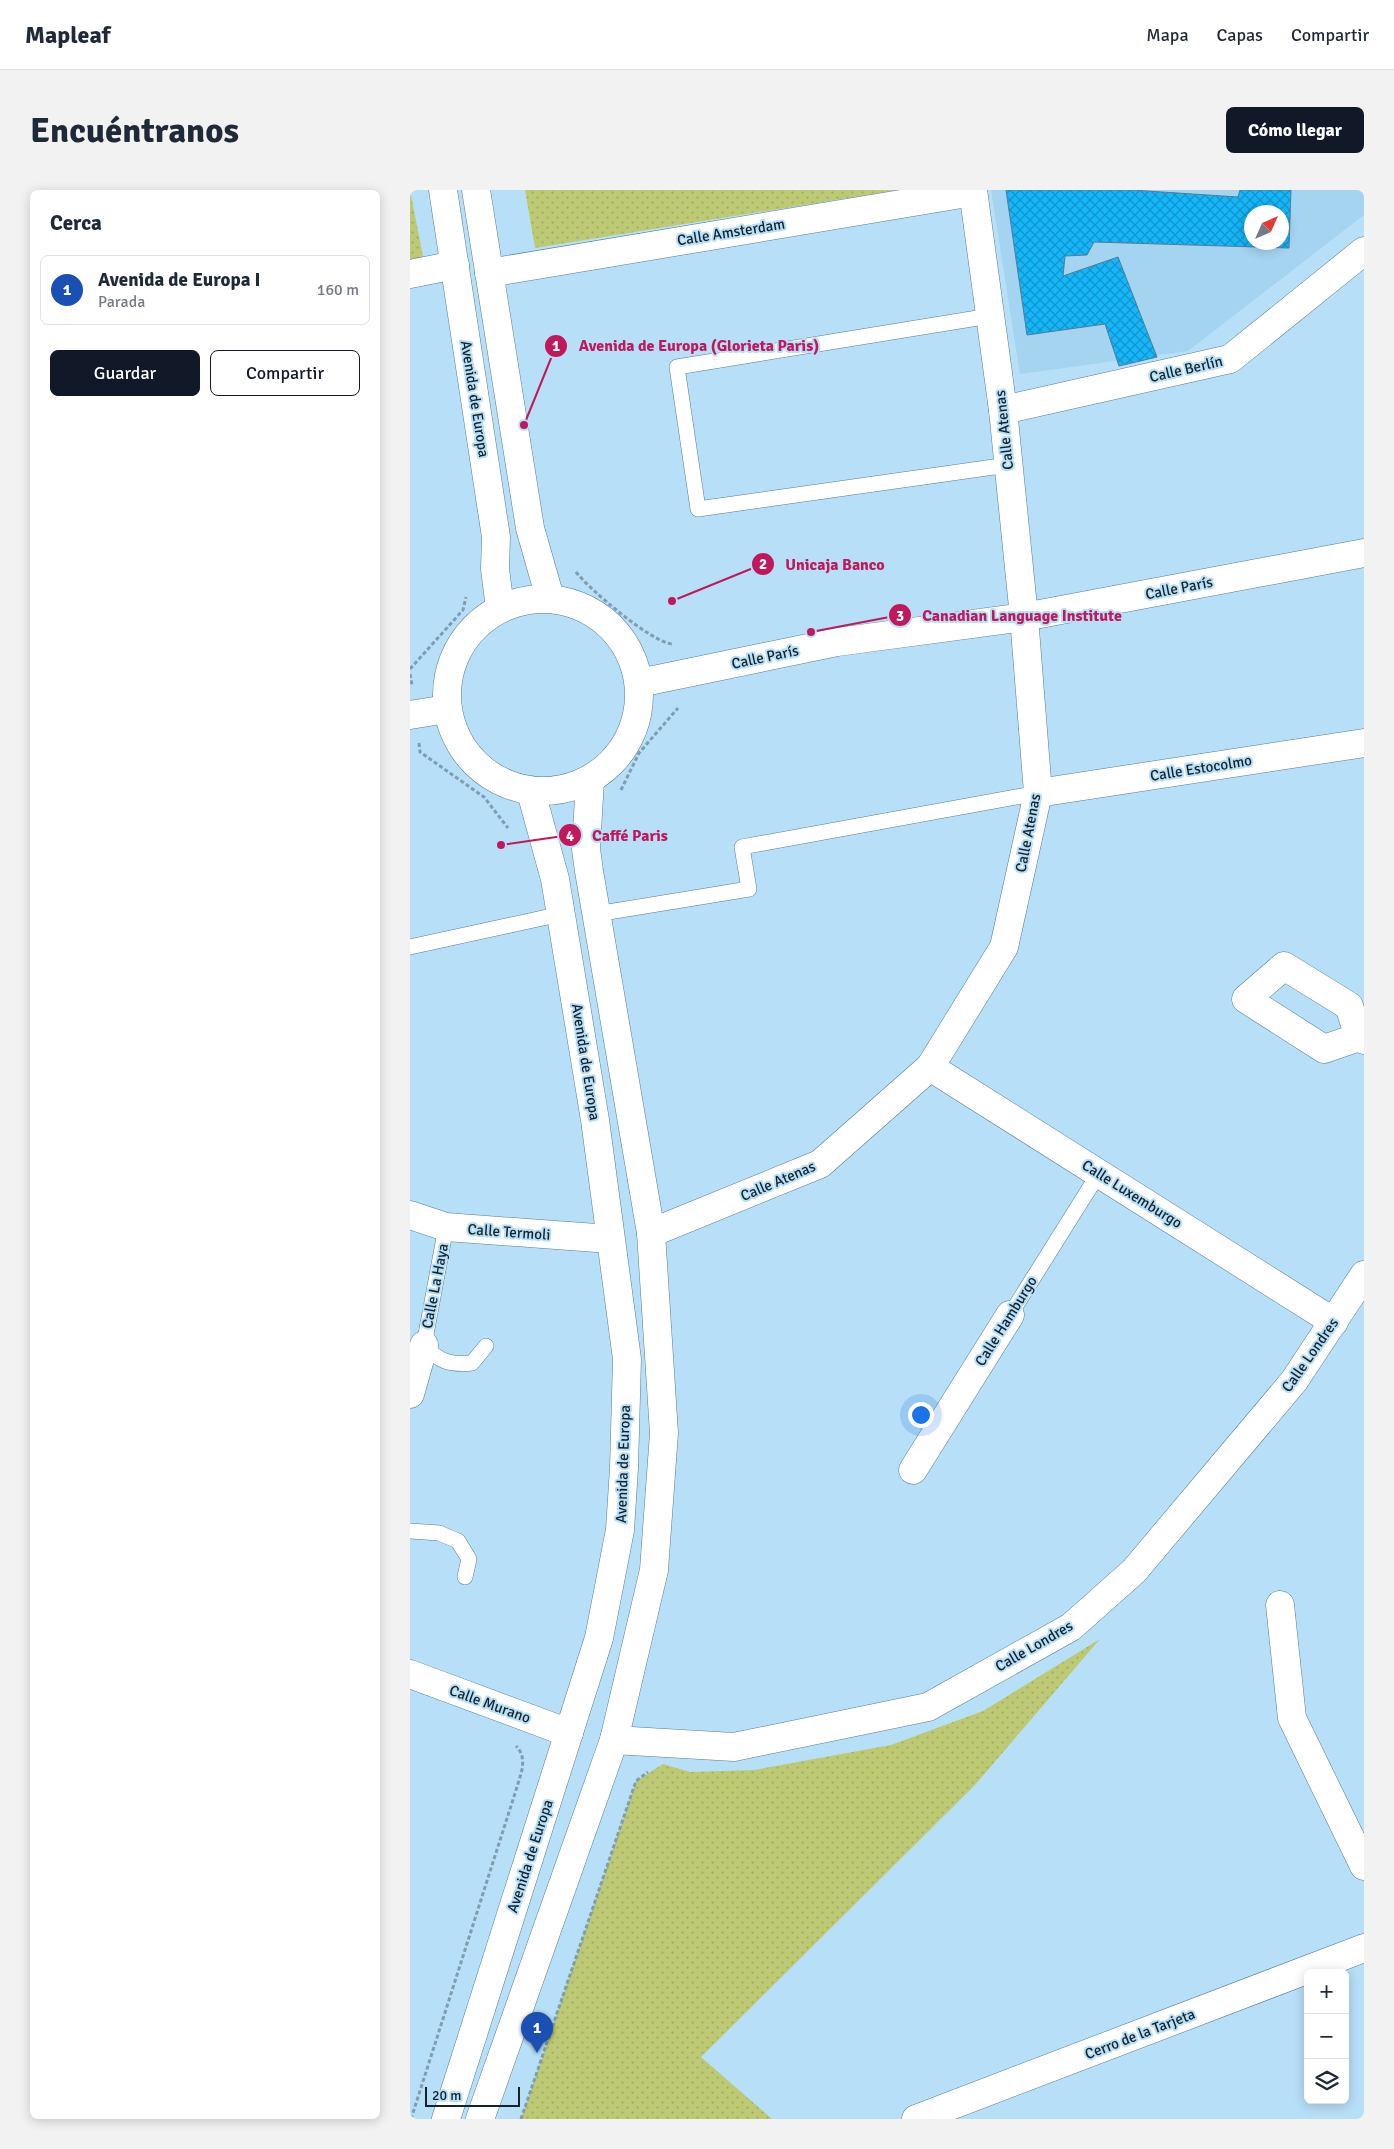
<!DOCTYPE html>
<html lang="es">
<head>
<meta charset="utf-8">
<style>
	body { margin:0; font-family:Signika,sans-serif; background:#f2f2f3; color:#1f2937 }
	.controls { position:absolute; right:15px; bottom:15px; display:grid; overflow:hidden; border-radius:8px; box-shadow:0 2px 12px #0003 }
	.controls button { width:45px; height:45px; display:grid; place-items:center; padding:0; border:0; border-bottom:1px solid #e0e1e3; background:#fff; color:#1f2937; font:25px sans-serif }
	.compass { position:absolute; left:834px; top:15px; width:45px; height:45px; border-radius:50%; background:#fff; box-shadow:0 2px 12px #0003; rotate:45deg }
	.scale { position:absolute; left:15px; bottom:12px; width:95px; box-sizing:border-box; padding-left:5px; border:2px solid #14232c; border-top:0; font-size:14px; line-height:18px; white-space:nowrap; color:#14232c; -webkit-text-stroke:4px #b7dff7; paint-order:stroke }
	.you { position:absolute; left:510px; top:1224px; width:18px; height:18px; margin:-12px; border:4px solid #fff; border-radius:50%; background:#1a73e8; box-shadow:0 0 0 8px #1a73e833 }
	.badge { display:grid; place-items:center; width:32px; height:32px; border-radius:50%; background:#111827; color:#fff; font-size:16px; font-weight:700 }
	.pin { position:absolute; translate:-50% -41px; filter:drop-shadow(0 1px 2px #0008) }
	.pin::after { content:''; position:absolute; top:26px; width:18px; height:15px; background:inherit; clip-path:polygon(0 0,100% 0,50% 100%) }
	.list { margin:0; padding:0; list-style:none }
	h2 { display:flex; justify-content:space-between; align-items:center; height:65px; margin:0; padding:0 20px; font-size:21px }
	h2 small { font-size:16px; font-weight:400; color:#747a83 }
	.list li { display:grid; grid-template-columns:32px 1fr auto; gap:15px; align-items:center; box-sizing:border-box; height:70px; margin:0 10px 10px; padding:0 10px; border:1px solid #e0e1e3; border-radius:8px }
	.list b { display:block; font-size:19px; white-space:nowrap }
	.list p { margin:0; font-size:16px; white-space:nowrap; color:#747a83 }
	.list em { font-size:16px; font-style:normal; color:#747a83 }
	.actions { display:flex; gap:10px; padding:15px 20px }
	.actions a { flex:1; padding:11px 0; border:1px solid #111827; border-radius:8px; text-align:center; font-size:18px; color:#111827 }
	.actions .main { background:#111827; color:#fff }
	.icon { flex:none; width:28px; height:28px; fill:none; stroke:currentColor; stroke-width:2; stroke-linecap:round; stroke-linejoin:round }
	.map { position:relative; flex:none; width:954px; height:1929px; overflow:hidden; border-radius:8px }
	header { display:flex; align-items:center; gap:30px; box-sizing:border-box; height:70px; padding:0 25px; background:#fff; border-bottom:1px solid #e0e1e3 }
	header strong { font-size:24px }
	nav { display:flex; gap:28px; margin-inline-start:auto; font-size:18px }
	.intro { display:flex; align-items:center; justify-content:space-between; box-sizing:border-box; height:120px; padding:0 30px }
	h1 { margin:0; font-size:35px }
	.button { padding:12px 22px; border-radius:8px; background:#111827; color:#fff; font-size:18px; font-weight:700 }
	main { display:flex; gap:30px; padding:0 30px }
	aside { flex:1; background:#fff; border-radius:8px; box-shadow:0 2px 12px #0003 }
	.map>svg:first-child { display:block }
	.built { fill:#a4d4f0; fill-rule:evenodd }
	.park { fill:url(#park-dots) }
	.building { fill:url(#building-cross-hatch); stroke:#567b91; fill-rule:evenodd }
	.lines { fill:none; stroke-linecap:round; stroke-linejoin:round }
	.lane-casing { stroke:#587d93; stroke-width:16 }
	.street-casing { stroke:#587d93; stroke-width:29 }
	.secondary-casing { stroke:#587d93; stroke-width:29 }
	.path { stroke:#7e9db0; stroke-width:3; stroke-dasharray:4 2.5; stroke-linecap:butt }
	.lane { stroke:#fff; stroke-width:15 }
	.street { stroke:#fff; stroke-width:28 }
	.secondary { stroke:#fff; stroke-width:28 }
	.labels { text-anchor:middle; stroke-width:4; stroke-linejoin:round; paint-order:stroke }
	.street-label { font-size:15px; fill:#14232c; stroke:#b7dff7 }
	.leader { fill:none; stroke:#c2185b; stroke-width:2 }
	.callout-dot { fill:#c2185b; stroke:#b7dff7; stroke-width:2 }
	.mark-label { font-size:15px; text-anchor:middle; font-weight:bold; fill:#fff }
	.callout-label { font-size:16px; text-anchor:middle; font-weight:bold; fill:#c2185b; stroke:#b7dff7; stroke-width:4; stroke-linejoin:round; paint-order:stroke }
</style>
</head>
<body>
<header>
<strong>Mapleaf</strong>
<nav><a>Mapa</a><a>Capas</a><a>Compartir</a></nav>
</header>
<div class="intro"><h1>Encuéntranos</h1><a class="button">Cómo llegar</a></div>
<main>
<aside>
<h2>Cerca<small></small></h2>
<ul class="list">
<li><span class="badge" style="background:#1a4fb4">1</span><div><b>Avenida de Europa I</b><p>Parada</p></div><em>160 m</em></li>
</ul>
<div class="actions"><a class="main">Guardar</a><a>Compartir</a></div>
</aside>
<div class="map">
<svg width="954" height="1929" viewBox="0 0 954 1929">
	<defs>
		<pattern id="park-dots" width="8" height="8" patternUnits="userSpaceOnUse" patternTransform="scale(1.25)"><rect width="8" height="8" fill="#bec974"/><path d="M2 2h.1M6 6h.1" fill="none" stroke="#a2ac65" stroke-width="1.8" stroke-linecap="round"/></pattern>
		<pattern id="building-cross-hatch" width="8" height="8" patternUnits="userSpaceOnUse" patternTransform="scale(1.25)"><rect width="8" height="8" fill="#15b7fa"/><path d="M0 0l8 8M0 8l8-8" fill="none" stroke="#1294cb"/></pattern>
	</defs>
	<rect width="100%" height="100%" fill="#b7dff7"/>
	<path class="built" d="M581 0H954V25L778 161 610 184ZM842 22H872V52H842Z"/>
	<g class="park">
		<polygon points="0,0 14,72 0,75"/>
		<polygon points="115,0 487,0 125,58"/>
		<polygon points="690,1449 565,1595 291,1867 362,1929 111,1929 226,1591 253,1574 280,1582 344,1580 481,1555 573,1521"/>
	</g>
	<path class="building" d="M596 0H722L828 7 830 0H881L879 58 684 52 677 65 655 66 653 86 708 67 747 167 709 176 695 134 617 145ZM842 22H872V52H842Z"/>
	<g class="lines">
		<defs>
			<g id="lane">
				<polyline points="580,126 267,177 288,319 598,275"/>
				<polyline points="186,724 339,699 332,657 628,603"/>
				<polyline points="0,757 151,724"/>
				<path d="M36 1037 14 1155C29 1172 40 1175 62 1173L76 1156"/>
				<polyline points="600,1125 689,983"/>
				<polyline points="0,1341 29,1343 48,1351 59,1369 55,1387"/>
			</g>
			<g id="street">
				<polyline points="79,83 563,2"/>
				<polyline points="0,84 45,75"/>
				<polyline points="593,220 820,169 954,61"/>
				<polyline points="229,493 427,452 614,427 954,363"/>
				<polyline points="0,525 37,519"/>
				<polyline points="628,603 954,553"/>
				<polyline points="949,847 914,859 836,809 874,776 939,816 949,847 954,850"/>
				<polyline points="520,877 924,1132"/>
				<polyline points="0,1025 36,1037 200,1049"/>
				<polyline points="241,1043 410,974 520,877 594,757 628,603 614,427 593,220 563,0"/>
				<polyline points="0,1204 14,1155"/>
				<polyline points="503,1280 600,1125"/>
				<polyline points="870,1415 882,1528 954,1676"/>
				<polyline points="0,1484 159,1543"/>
				<polyline points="204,1550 324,1557 518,1517 661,1437 724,1381 884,1191 954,1085"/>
				<polyline points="506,1929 954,1758"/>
			</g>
			<g id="secondary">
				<polyline points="33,0 86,347 85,379 90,418"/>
				<polyline points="66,0 120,338 140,408"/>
				<circle cx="133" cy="505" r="96"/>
				<polyline points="36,1929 189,1448 210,1340 214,1278 217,1169 185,930 145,689 121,602"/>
				<polyline points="70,1929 204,1550 244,1380 254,1243 241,1043 179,681 176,659 180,590"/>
			</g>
		</defs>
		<use href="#lane" class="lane-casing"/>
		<use href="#street" class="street-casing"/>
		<use href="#secondary" class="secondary-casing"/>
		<g class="path">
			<path d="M166 382C180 400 241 452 262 454"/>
			<polyline points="0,479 53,420 56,407"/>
			<polyline points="0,484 2,495"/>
			<polyline points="9,553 10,562 74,607 98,638"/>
			<polyline points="211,600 229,563 268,518"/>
			<path d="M1 1929 107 1597C111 1583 118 1568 106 1556"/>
			<polyline points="111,1929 226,1591 238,1582"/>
		</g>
		<use href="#lane" class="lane"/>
		<use href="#street" class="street"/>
		<use href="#secondary" class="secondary"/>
	</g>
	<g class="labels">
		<g class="street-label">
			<text transform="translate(321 42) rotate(-9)" y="5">Calle Amsterdam</text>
			<text transform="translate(776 179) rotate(-13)" y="5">Calle Berlín</text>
			<text transform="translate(65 209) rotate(81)" y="5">Avenida de Europa</text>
			<text transform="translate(594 240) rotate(-96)" y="5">Calle Atenas</text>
			<text transform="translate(769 398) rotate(-11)" y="5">Calle París</text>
			<text transform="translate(355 467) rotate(-12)" y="5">Calle París</text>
			<text transform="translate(791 578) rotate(-9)" y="5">Calle Estocolmo</text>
			<text transform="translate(618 643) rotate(-79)" y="5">Calle Atenas</text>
			<text transform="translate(176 872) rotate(81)" y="5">Avenida de Europa</text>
			<text transform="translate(368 991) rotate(-23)" y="5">Calle Atenas</text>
			<text transform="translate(722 1004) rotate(32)" y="5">Calle Luxemburgo</text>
			<text transform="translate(99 1042) rotate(4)" y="5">Calle Termoli</text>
			<text transform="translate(25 1096) rotate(-79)" y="5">Calle La Haya</text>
			<text transform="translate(596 1131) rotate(-58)" y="5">Calle Hamburgo</text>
			<text transform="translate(900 1165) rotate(-55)" y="5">Calle Londres</text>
			<text transform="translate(213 1274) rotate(-88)" y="5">Avenida de Europa</text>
			<text transform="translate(624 1456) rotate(-30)" y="5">Calle Londres</text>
			<text transform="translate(80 1514) rotate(20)" y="5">Calle Murano</text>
			<text transform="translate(120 1666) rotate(-72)" y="5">Avenida de Europa</text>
			<text transform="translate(730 1844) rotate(-21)" y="5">Cerro de la Tarjeta</text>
		</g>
	</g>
	<path class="leader" d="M114 235L146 156M262 411L353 374M401 442L490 425M91 655L160 645"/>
	<g class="callout-dot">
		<circle cx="114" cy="235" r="5"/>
		<circle cx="262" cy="411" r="5"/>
		<circle cx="401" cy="442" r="5"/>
		<circle cx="91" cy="655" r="5"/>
		<circle cx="146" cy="156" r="12"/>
		<circle cx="353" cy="374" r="12"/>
		<circle cx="490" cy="425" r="12"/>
		<circle cx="160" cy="645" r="12"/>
	</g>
	<g class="mark-label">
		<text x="146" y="161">1</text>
		<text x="353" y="379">2</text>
		<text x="490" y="431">3</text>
		<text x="160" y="651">4</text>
	</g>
	<g class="callout-label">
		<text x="289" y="161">Avenida de Europa (Glorieta Paris)</text>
		<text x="425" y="380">Unicaja Banco</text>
		<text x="612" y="431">Canadian Language Institute</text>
		<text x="220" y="651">Caffé Paris</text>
	</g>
</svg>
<div class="controls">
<button>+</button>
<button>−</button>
<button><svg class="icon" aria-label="layers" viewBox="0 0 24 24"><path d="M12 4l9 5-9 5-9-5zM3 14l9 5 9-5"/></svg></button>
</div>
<svg class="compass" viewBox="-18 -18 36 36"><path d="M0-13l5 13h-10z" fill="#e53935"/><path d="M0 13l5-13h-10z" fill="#747a83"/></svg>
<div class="scale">20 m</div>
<div class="you"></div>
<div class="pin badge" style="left:127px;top:1863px;background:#1a4fb4">1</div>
</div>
</main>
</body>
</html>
